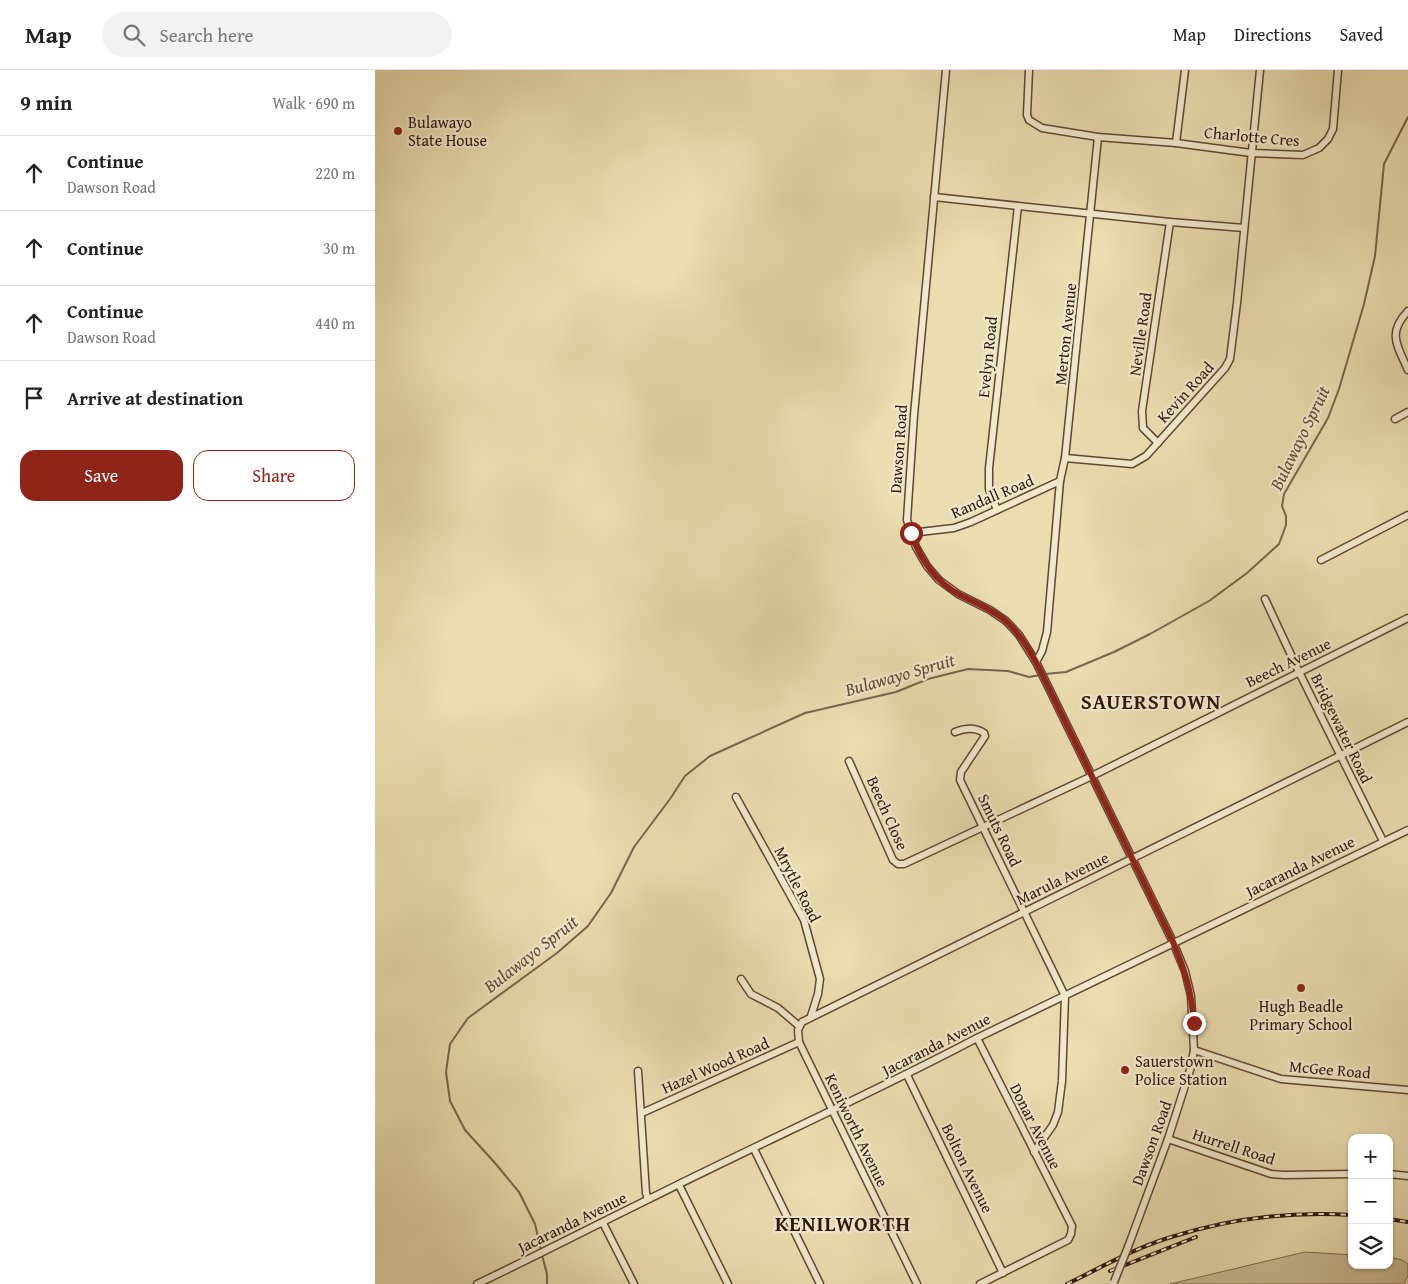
<!DOCTYPE html>
<html lang="en">
<head>
<meta charset="utf-8">
<style>
	body { margin:0; font-family:"Gentium Book Plus",serif; background:#f2f2f2; color:#222 }
	.controls { position:absolute; right:15px; bottom:15px; display:grid; overflow:hidden; border-radius:10px; box-shadow:0 1px 4px #0004 }
	.controls button { width:45px; height:45px; display:grid; place-items:center; padding:0; border:0; border-bottom:1px solid #e0e0e0; background:#fff; color:#222; font:25px sans-serif }
	.stop { position:absolute; width:15px; height:15px; margin:-11px; border:4px solid #8f2418; border-radius:50%; background:#fff }
	.stop.end { background:#8f2418; border-color:#fff; box-shadow:0 1px 5px #0008 }
	.list { margin:0; padding:0; list-style:none }
	h2 { display:flex; justify-content:space-between; align-items:center; height:65px; margin:0; padding:0 20px; font-size:21px }
	h2 small { font-size:16px; font-weight:400; color:#767676 }
	.list li { display:grid; grid-template-columns:32px 1fr auto; gap:15px; align-items:center; box-sizing:border-box; height:75px; padding:0 20px; border-top:1px solid #e0e0e0 }
	.list b { display:block; font-size:19px; white-space:nowrap }
	.list p { margin:0; font-size:16px; white-space:nowrap; color:#767676 }
	.list em { font-size:16px; font-style:normal; color:#767676 }
	.actions { display:flex; gap:10px; padding:15px 20px }
	.actions a { flex:1; padding:11px 0; border:1px solid #8f2418; border-radius:15px; text-align:center; font-size:18px; color:#8f2418 }
	.actions .main { background:#8f2418; color:#fff }
	.icon { flex:none; width:28px; height:28px; fill:none; stroke:currentColor; stroke-width:2; stroke-linecap:round; stroke-linejoin:round }
	.map { position:relative; flex:none; width:1033px; height:1214px; overflow:hidden }
	header { display:flex; align-items:center; gap:30px; box-sizing:border-box; height:70px; padding:0 25px; background:#fff; border-bottom:1px solid #e0e0e0 }
	header strong { font-size:24px }
	nav { display:flex; gap:28px; margin-inline-start:auto; font-size:18px }
	.search { width:350px; height:45px; background:#f2f2f2; display:flex; align-items:center; gap:12px; box-sizing:border-box; padding:0 18px; border-radius:28px; color:#767676; font-size:19px }
	main { display:flex }
	aside { flex:1; background:#fff }
	.map>svg:first-child { display:block }
	.green { fill:#cbbb94; stroke:#7e6850 }
	.lines { fill:none; stroke-linecap:round; stroke-linejoin:round }
	.stream { stroke:#7a644c; stroke-width:2 }
	.minor-casing { stroke:#5f4734; stroke-width:9 }
	.minor { stroke:#f2e9cc; stroke-width:6 }
	.rail-casing { stroke:#30150b; stroke-width:4 }
	.rail { stroke:#f2e9cc; stroke-width:2; stroke-dasharray:5.5; stroke-linecap:butt }
	.minor-bridge-casing { stroke:#5f4734; stroke-width:9; stroke-linecap:butt }
	.minor-bridge { stroke:#f2e9cc; stroke-width:6 }
	.route { stroke:#8f2418; stroke-width:6 }
	.poi-dot { fill:#8f2418; stroke:#f2e9cc; stroke-width:2 }
	.labels { text-anchor:middle; stroke-width:4.5; stroke-linejoin:round; paint-order:stroke }
	.poi-label { font-size:16px; fill:#30150b; stroke:#f2e9cc; text-anchor:start }
	.street-label { font-size:16px; fill:#30150b; stroke:#f2e9cc }
	.water-label { font-size:18px; font-style:italic; fill:#614a37; stroke:#f2e9cc }
	.district-label { font-size:21px; font-weight:bold; letter-spacing:1px; fill:#30150b; stroke:#f2e9cc }
</style>
</head>
<body>
<header>
<strong>Map</strong>
<div class="search"><svg class="icon" aria-label="search" viewBox="0 0 24 24"><circle cx="10" cy="10" r="6"/><path d="M15 15l6 6"/></svg>Search here</div>
<nav><a>Map</a><a>Directions</a><a>Saved</a></nav>
</header>
<main>
<aside>
<h2>9 min<small>Walk · 690 m</small></h2>
<ul class="list">
<li><svg class="icon" aria-label="ahead" viewBox="0 0 24 24"><path d="M12 20V5M6 11l6-6 6 6"/></svg><div><b>Continue</b><p>Dawson Road</p></div><em>220 m</em></li>
<li><svg class="icon" aria-label="ahead" viewBox="0 0 24 24"><path d="M12 20V5M6 11l6-6 6 6"/></svg><div><b>Continue</b></div><em>30 m</em></li>
<li><svg class="icon" aria-label="ahead" viewBox="0 0 24 24"><path d="M12 20V5M6 11l6-6 6 6"/></svg><div><b>Continue</b><p>Dawson Road</p></div><em>440 m</em></li>
<li><svg class="icon" aria-label="arrive" viewBox="0 0 24 24"><path d="M6 21V4h12l-3 4 3 4H6"/></svg><div><b>Arrive at destination</b></div></li>
</ul>
<div class="actions"><a class="main">Save</a><a>Share</a></div>
</aside>
<div class="map">
<svg width="1033" height="1214" viewBox="0 0 1033 1214">
	<rect width="100%" height="100%" fill="#ebddb0"/>
	<filter id="stains"><feTurbulence type="fractalNoise" baseFrequency=".004" numOctaves="4"/><feColorMatrix values="0 0 0 0 .2 0 0 0 0 .09 0 0 0 0 .02 0 0 0 .5 -.17"/></filter>
	<radialGradient id="worn" r=".72"><stop offset=".6" stop-color="#630" stop-opacity="0"/><stop offset="1" stop-color="#630" stop-opacity=".3"/></radialGradient>
	<polygon class="green" points="930,1182 977,1185 977,1195 1014,1195 1014,1187 1027,1190 1033,1194 1033,1206 1029,1214 795,1214"/>
	<g class="lines">
		<g class="stream">
			<polyline points="670,604 691,602 739,582 775,564 834,531 872,503 904,474 911,455 911,446 907,436 909,424 953,348 964,319 989,234 1000,186 1009,94 1033,47"/>
			<polyline points="166,1180 160,1154 144,1122 120,1093 90,1060 75,1031 71,1002 75,974 93,948 182,883 213,856 236,823 259,777 295,729 310,706 335,686 430,643 521,622 553,609 593,599 633,601 654,607 665,605"/>
			<polyline points="167,1185 172,1204 172,1214"/>
		</g>
		<defs>
			<g id="minor">
				<polyline points="571,0 539,345 532,450 541,477 552,496 564,510 583,524 615,540 631,551 644,565 661,592 798,872 810,901 816,926 819,980 816,997 793,1069 753,1177"/>
				<polyline points="654,0 652,45 654,50 667,58 723,67 801,73 876,83 928,85 944,78 953,69 958,59 963,0"/>
				<polyline points="801,73 810,0"/>
				<polyline points="559,127 795,152 869,158"/>
				<path d="M1033 241C1012 263 1022 275 1033 300"/>
				<polyline points="1020,349 1033,342"/>
				<polyline points="783,373 768,358 767,341 795,152"/>
				<polyline points="690,388 757,394 771,386 850,298 855,289 862,233 885,0"/>
				<polyline points="622,440 614,419 614,398 643,136"/>
				<polyline points="536,463 579,458 596,452 685,411 690,388 723,67"/>
				<polyline points="946,490 1033,445"/>
				<polyline points="890,529 924,602 1008,771"/>
				<polyline points="661,592 667,581 672,562 685,411"/>
				<path d="M580 662C590 658 600 657 609 663L610 666 586 702 585 710 690 926 687 1011 683 1042 678 1055 659 1082"/>
				<polyline points="474,691 518,790 523,794 529,794 717,706 1033,548"/>
				<polyline points="361,727 429,850 445,909 443,924 436,946"/>
				<polyline points="366,909 376,924 403,938 424,956"/>
				<polyline points="602,968 697,1156 696,1164 693,1170 605,1214"/>
				<polyline points="819,980 906,1009 1033,1020"/>
				<polyline points="263,1001 271,1123 273,1129"/>
				<polyline points="532,1005 628,1203"/>
				<polyline points="267,1043 424,972"/>
				<polyline points="793,1069 896,1104 909,1105 977,1104"/>
				<polyline points="379,1079 445,1214"/>
				<polyline points="1014,1104 1033,1106"/>
				<polyline points="304,1115 353,1214"/>
				<polyline points="228,1153 259,1214"/>
				<path d="M102 1214C159 1187 215 1158 272 1130 381 1075 494 1025 602 968L1033 760"/>
				<polyline points="542,1214 424,972 423,960 427,952 1033,652"/>
			</g>
		</defs>
		<use href="#minor" class="minor-casing"/>
		<use href="#minor" class="minor"/>
		<defs>
			<g id="rail">
				<polyline points="1014,1149 1033,1152"/>
				<polyline points="735,1201 821,1167"/>
				<path d="M692 1214C725 1198 758 1179 793 1168 852 1149 915 1141 977 1145"/>
			</g>
		</defs>
		<use href="#rail" class="rail-casing"/>
		<use href="#rail" class="rail"/>
		<defs>
			<polyline id="minor-bridge" points="739,1212 753,1177"/>
		</defs>
		<use href="#minor-bridge" class="minor-bridge-casing"/>
		<use href="#minor-bridge" class="minor-bridge"/>
	</g>
	<g class="lines">
		<path class="route" d="M536 463C545 489 561 512 585 525 601 533 619 540 632 552 644 563 653 578 661 592L798 872C811 903 816 920 819 953"/>
	</g>
	<g class="poi-dot">
		<circle cx="23" cy="61" r="5"/>
		<circle cx="926" cy="918" r="5"/>
		<circle cx="750" cy="1000" r="5"/>
	</g>
	<g class="labels">
		<g class="poi-label">
			<text x="33" y="58">Bulawayo<tspan x="33" dy="18">State House</tspan></text>
			<text x="926" y="942" text-anchor="middle">Hugh Beadle<tspan x="926" dy="18">Primary School</tspan></text>
			<text x="760" y="997">Sauerstown<tspan x="760" dy="18">Police Station</tspan></text>
		</g>
		<g class="street-label">
			<text transform="translate(877 66) rotate(5)" y="6">Charlotte Cres</text>
			<text transform="translate(690 264) rotate(-84)" y="6">Merton Avenue</text>
			<text transform="translate(765 264) rotate(-82)" y="6">Neville Road</text>
			<text transform="translate(612 287) rotate(-84)" y="6">Evelyn Road</text>
			<text transform="translate(810 322) rotate(-48)" y="6">Kevin Road</text>
			<text transform="translate(523 379) rotate(-86)" y="6">Dawson Road</text>
			<text transform="translate(617 426) rotate(-23)" y="6">Randall Road</text>
			<text transform="translate(913 592) rotate(-26)" y="6">Beech Avenue</text>
			<text transform="translate(967 658) rotate(64)" y="6">Bridgewater Road</text>
			<text transform="translate(513 743) rotate(66)" y="6">Beech Close</text>
			<text transform="translate(625 760) rotate(64)" y="6">Smuts Road</text>
			<text transform="translate(925 796) rotate(-26)" y="6">Jacaranda Avenue</text>
			<text transform="translate(687 808) rotate(-26)" y="6">Marula Avenue</text>
			<text transform="translate(423 814) rotate(63)" y="6">Mrytle Road</text>
			<text transform="translate(561 974) rotate(-27)" y="6">Jacaranda Avenue</text>
			<text transform="translate(340 995) rotate(-24)" y="6">Hazel Wood Road</text>
			<text transform="translate(955 999) rotate(5)" y="6">McGee Road</text>
			<text transform="translate(661 1056) rotate(63)" y="6">Donar Avenue</text>
			<text transform="translate(482 1060) rotate(64)" y="6">Keniworth Avenue</text>
			<text transform="translate(776 1073) rotate(-70)" y="6">Dawson Road</text>
			<text transform="translate(859 1076) rotate(18)" y="6">Hurrell Road</text>
			<text transform="translate(593 1098) rotate(64)" y="6">Bolton Avenue</text>
			<text transform="translate(197 1152) rotate(-26)" y="6">Jacaranda Avenue</text>
		</g>
		<g class="water-label">
			<text transform="translate(925 368) rotate(-64)" y="6">Bulawayo Spruit</text>
			<text transform="translate(525 605) rotate(-16)" y="6">Bulawayo Spruit</text>
			<text transform="translate(156 884) rotate(-38)" y="6">Bulawayo Spruit</text>
		</g>
		<g class="district-label">
			<text x="776" y="639">SAUERSTOWN</text>
			<text x="468" y="1161">KENILWORTH</text>
		</g>
	</g>
	<rect width="100%" height="100%" filter="url(#stains)"/>
	<rect width="100%" height="100%" fill="url(#worn)"/>
</svg>
<div class="controls">
<button>+</button>
<button>−</button>
<button><svg class="icon" aria-label="layers" viewBox="0 0 24 24"><path d="M12 4l9 5-9 5-9-5zM3 14l9 5 9-5"/></svg></button>
</div>
<div class="stop" style="left:536px;top:463px"></div>
<div class="stop end" style="left:819px;top:953px"></div>
</div>
</main>
</body>
</html>
